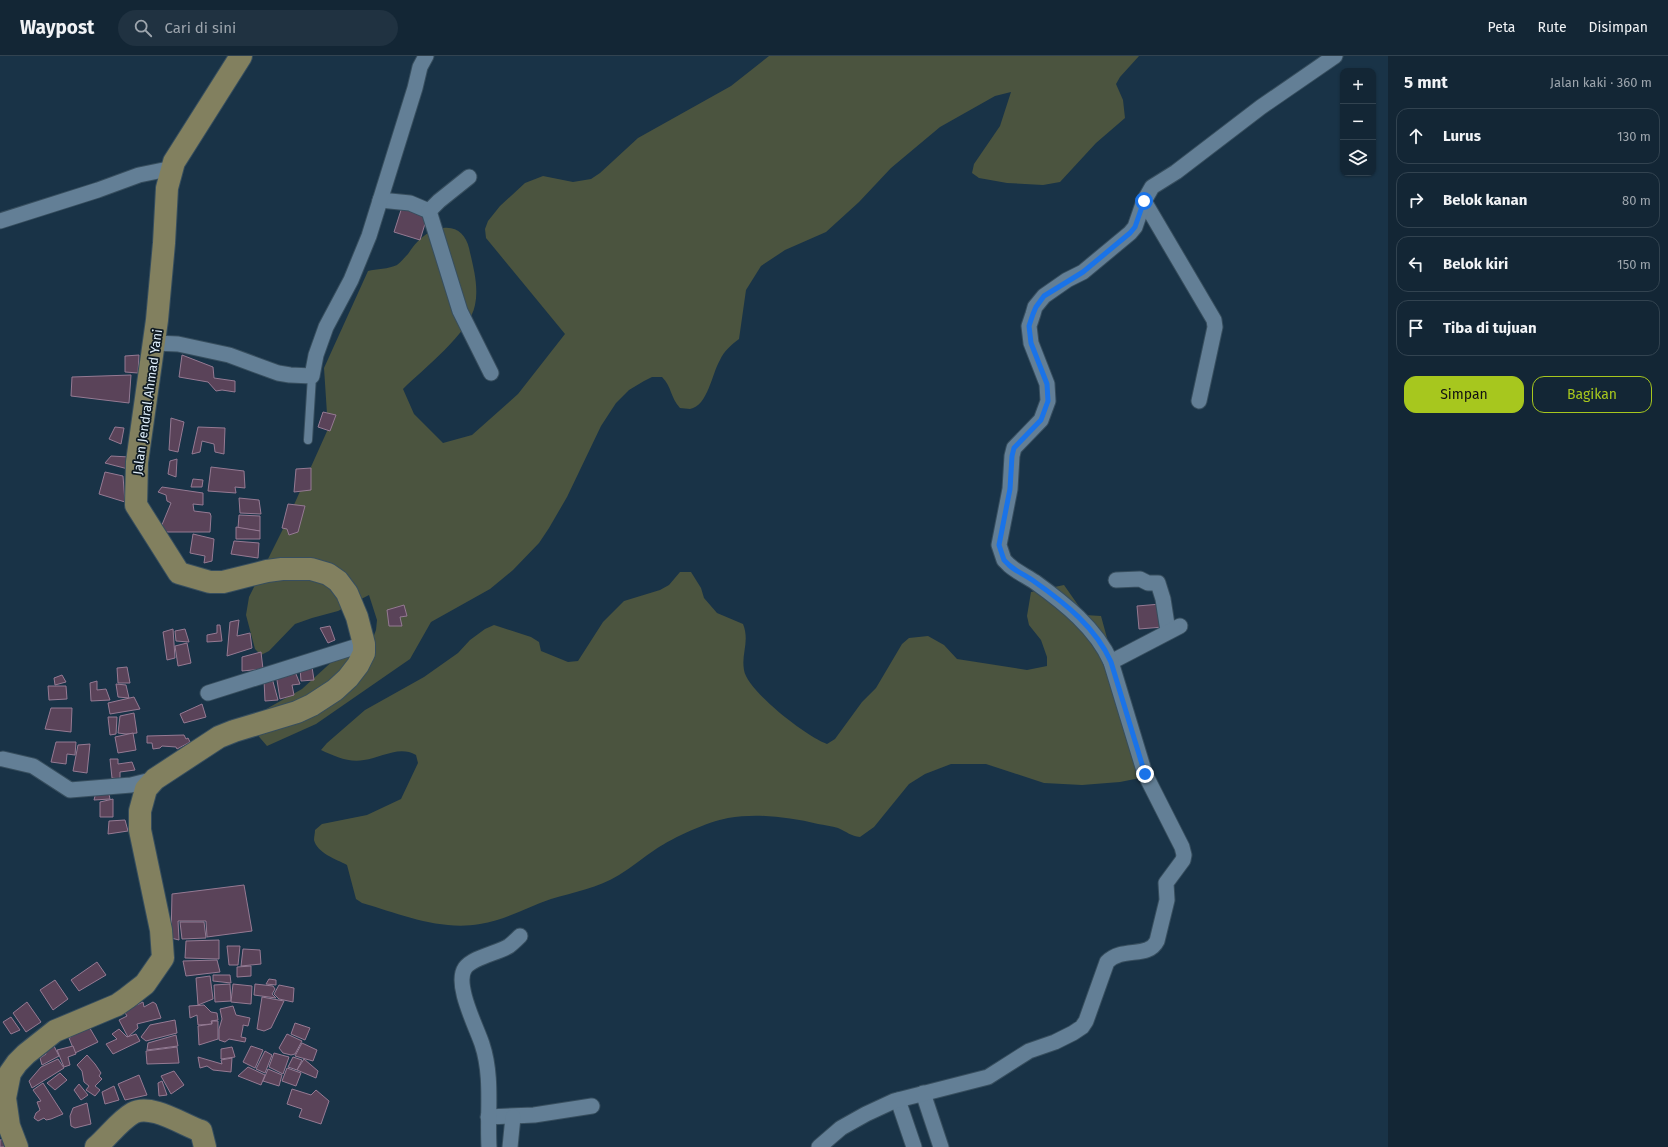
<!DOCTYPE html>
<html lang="id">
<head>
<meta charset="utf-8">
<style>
	body { margin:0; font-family:"Fira Sans",sans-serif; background:#203241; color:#f1f3f6 }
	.controls { position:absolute; right:12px; top:12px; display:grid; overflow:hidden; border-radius:8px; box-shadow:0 1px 3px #0004 }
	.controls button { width:36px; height:36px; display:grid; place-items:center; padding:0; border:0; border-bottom:1px solid #324350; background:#132635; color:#f1f3f6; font:20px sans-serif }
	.stop { position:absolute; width:12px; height:12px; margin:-9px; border:3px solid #1a73e8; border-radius:50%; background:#fff }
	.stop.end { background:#1a73e8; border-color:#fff; box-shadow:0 1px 4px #0008 }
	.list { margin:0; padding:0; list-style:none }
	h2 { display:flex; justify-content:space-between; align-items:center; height:52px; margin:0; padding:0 16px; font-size:17px }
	h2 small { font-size:13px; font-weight:400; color:#9da5ad }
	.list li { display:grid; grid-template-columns:26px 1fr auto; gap:12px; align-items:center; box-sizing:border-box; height:56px; margin:0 8px 8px; padding:0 8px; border:1px solid #324350; border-radius:12px }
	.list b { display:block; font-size:15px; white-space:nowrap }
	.list em { font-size:13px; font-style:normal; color:#9da5ad }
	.actions { display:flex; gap:8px; padding:12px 16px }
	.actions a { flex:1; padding:9px 0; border:1px solid #a7c71e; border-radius:12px; text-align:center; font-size:14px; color:#a7c71e }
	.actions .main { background:#a7c71e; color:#111 }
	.icon { flex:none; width:22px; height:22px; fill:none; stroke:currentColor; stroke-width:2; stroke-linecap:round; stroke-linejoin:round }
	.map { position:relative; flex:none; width:1388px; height:1091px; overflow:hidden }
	header { display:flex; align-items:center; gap:24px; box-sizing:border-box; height:56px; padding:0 20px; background:#132635; border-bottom:1px solid #324350 }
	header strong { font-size:19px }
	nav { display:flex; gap:22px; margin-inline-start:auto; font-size:14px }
	.search { width:280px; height:36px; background:#203241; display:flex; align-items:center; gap:10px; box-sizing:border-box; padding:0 14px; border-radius:22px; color:#9da5ad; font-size:15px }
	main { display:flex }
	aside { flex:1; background:#132635 }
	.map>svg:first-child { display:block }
	.green { fill:#4b543f }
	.building { fill:#5a4359; stroke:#957a93 }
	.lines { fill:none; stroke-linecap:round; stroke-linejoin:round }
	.lane-casing { stroke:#374e5e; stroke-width:10 }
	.street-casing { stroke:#374e5e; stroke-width:17 }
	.primary-casing { stroke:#374e5e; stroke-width:24 }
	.lane { stroke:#637f96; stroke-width:8 }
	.street { stroke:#637f96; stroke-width:15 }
	.primary { stroke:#82805f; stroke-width:22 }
	.route { stroke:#1a73e8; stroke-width:5 }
	.labels { text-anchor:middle; stroke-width:3.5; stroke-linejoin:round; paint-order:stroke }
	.street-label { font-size:13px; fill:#dfeefb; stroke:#0f1a23 }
</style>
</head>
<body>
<header>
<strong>Waypost</strong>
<div class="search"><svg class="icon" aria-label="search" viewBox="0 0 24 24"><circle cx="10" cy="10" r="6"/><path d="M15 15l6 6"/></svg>Cari di sini</div>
<nav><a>Peta</a><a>Rute</a><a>Disimpan</a></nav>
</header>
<main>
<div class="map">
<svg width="1388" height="1091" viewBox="0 0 1388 1091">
	<rect width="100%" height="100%" fill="#193347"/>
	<g class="green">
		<path d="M769 0H1139L1120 21 1116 28 1123 44 1125 62 1096 87 1060 126 1043 129 1007 127 979 122 972 117 974 108 1000 70 1011 36 995 40 940 71 891 112 859 146 826 176 785 194 761 210 746 234 739 283C731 289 724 295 720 304 712 317 708 350 690 353 687 353 683 352 680 352 670 341 672 331 662 321H652L644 325 629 334 616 347 601 370 567 441 549 472 539 487 513 514 490 533 431 566 410 603 316 668 267 690 255 676 261 658 268 652 302 633 337 601 373 582 376 574 377 564 369 539 338 555 312 562 295 568 269 595 261 599 255 593 246 559 249 541 284 471 328 373 324 312 368 215C376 213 389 213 397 209 401 206 405 201 408 198 417 184 426 175 443 172 457 170 466 179 469 192 473 210 479 230 475 249 470 277 423 313 403 333L414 358 443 387 472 379 518 338 565 278 486 182 485 173 488 165 500 150 525 127 543 120 573 126 591 123 600 117 638 82 731 30Z"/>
		<path d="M680 516H691L701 532 704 542 717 557 743 568C750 586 741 597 744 614 747 635 807 681 827 688L835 683 862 646 876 632 902 588 909 582 928 580 944 589 957 603 1027 614 1047 610V601L1041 584 1029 569 1027 560 1031 536 1064 529 1085 559 1101 560 1145 721 1120 726 1082 729 1044 727 986 708H951L925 718 909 728 874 771 860 781C851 780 847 776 838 772 832 770 824 769 818 768 788 761 758 757 728 762 707 766 674 781 656 793 644 801 632 811 619 819 598 832 574 836 551 843 527 851 506 864 480 868 440 875 400 858 362 847L356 843 347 809C336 803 317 797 314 784 314 781 315 777 315 774L322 768 367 759 401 743 418 707 416 699C399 689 381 702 364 704 349 707 334 700 321 694L327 687 365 654 424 621 458 597 470 584 485 573 494 569 531 581 539 586 541 595 568 606 578 605 603 566 624 545 660 534 669 529Z"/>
	</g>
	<g class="building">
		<polygon points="402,151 428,158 420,184 394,176"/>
		<polygon points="139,299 138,317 125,316 125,300"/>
		<polygon points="182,299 213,311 214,322 235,325 235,336 222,334 216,335 208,326 179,321"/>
		<polygon points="131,319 129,347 71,340 72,321"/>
		<polygon points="323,356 336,359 330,375 318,371"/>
		<polygon points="171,362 184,366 178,396 169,394"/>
		<polygon points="115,371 124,372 121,388 109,383"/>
		<polygon points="198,371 225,372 224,398 215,396 214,388 202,385 200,396 192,398"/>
		<polygon points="111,400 129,401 128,413 105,407"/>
		<polygon points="177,403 176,421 168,418 170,405"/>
		<polygon points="211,411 244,415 245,432 235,431 236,437 208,435"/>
		<polygon points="311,412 311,434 294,436 296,413"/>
		<polygon points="105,416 123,420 125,446 99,438"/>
		<polygon points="193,423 203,424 202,431 191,431"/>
		<polygon points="162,431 203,437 203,449 193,448 194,455 210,457 211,460 210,476 159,476 171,447 167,445 166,439 158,436"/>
		<polygon points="239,442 259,444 261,458 240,457"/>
		<polygon points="288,448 305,450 298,476 289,479 287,473 282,472"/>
		<polygon points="239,459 260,460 260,475 238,472"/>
		<polygon points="236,471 260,475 260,483 236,483"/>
		<polygon points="193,478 214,483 212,505 204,507 205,500 190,497"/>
		<polygon points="234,485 259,487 258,502 231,498"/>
		<polygon points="1161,548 1163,571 1139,573 1137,550"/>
		<polygon points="404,549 407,560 400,561 402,570 389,570 387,554"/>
		<polygon points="239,564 237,580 250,577 252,592 227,600 230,566"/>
		<polygon points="217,569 220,569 222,585 207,586 207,579 217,577"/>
		<polygon points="330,570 335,584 328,587 320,572"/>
		<polygon points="173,573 175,602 167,604 163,576"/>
		<polygon points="185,573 189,586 176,585 175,575"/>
		<polygon points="187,587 191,607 178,610 175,590"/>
		<polygon points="261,596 263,613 242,615 242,601"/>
		<polygon points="127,611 130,627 118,627 117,612"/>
		<polygon points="312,611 314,624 301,625 300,612"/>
		<polygon points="294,613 300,628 292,629 294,639 280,643 276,618"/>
		<polygon points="62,619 66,626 55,629 54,622"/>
		<polygon points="272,622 278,644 265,645 264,624"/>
		<polygon points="97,625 97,634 106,633 110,644 91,645 90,627"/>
		<polygon points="116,628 126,629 129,642 118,641"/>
		<polygon points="48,630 66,630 67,643 49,644"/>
		<polygon points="134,641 140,653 110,658 108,647"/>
		<polygon points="202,648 206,661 184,667 180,658"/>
		<polygon points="51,652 72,652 71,676 45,673"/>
		<polygon points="134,657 137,677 126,678 118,677 120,660"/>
		<polygon points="108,661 117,661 116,678 110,679"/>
		<polygon points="133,677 136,694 118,697 115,681"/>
		<polygon points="184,679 186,683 188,682 190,686 177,693 176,691 162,690 160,692 153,693 152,687 147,687 147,680"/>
		<polygon points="56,686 76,686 75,699 67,698 66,708 51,706"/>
		<polygon points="90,688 87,717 73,715 78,689"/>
		<polygon points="110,703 118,703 118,708 132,706 135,714 120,716 120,723 112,722"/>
		<polygon points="96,736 109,738 110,743 94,744"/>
		<polygon points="113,743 113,761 100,761 100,746"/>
		<polygon points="125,764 128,775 108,778 109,765"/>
		<polygon points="244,829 252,875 207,881 206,865 178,865 179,884 171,882 172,838"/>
		<polygon points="180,866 204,866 206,882 182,883"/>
		<polygon points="219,884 219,903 185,902 186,885"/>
		<polygon points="227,890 240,890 238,909 229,909"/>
		<polygon points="243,893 260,894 261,908 241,910"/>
		<polygon points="217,904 220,916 186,920 183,905"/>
		<polygon points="97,906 106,919 79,935 71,924"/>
		<polygon points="251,910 251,920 237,921 237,911"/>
		<polygon points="213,919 230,919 231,927 213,925"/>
		<polygon points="210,920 213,943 198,949 196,922"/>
		<polygon points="269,923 276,924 276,929 266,928"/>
		<polygon points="55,924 68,943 53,954 40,934"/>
		<polygon points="230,928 231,945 215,946 214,929"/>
		<polygon points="233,928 252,930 251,948 231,946"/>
		<polygon points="255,928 273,930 275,933 272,938 276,942 254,939"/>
		<polygon points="279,929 294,932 293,946 279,943 274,938"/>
		<polygon points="262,941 284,945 271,972 264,975 257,973"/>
		<polygon points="27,946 41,966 26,976 13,957"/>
		<polygon points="143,946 144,951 153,946 156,948 161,962 137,968 138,972 128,981 119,964 127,960 124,955"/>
		<polygon points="204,949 211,956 217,957 218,964 211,965 212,968 198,969 197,959 190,962 189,950"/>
		<polygon points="233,950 236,959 250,962 248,970 243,969 243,971 241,981 246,982 245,986 229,983 225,986 219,984 219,973 222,963 220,953"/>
		<polygon points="11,961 20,974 11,978 3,966"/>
		<polygon points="175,964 177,977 146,985 141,981 150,969"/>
		<polygon points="212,965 218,965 218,983 199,989 198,970 212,968"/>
		<polygon points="295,967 310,972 305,984 291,978"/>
		<polygon points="88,969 98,986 75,997 69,982"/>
		<polygon points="119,973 127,981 136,978 140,985 113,998 106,988 117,983 112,978"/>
		<polygon points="287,978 302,985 295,998 291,999 283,997 279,992"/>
		<polygon points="176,979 178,990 147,994 148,987"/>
		<polygon points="302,987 317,994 313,1005 295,1000"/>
		<polygon points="54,990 59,1000 42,1009 40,1002 46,998 44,992"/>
		<polygon points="73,990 76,998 68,1001 70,1009 64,1011 57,994"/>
		<polygon points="251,990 263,994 255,1012 243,1006"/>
		<polygon points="177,991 179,1007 147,1008 146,995"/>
		<polygon points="232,991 235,1001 221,1003 221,993"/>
		<polygon points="265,995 272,999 265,1017 256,1013"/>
		<polygon points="274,997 289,1001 283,1018 269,1011"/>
		<polygon points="87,999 95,1008 101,1017 99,1020 102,1023 95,1030 100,1034 95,1040 86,1034 89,1030 84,1026 82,1015 77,1009"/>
		<polygon points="198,1001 222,1008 221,1004 232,1002 231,1016 213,1014 207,1010 200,1012"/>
		<polygon points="293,1001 302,1004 297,1014 288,1011"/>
		<polygon points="58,1003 64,1012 32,1032 29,1025 41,1011"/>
		<polygon points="304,1003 318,1015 316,1022 297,1014"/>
		<polygon points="248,1011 265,1019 261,1029 238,1020"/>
		<polygon points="287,1012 301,1017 296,1030 282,1025"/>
		<polygon points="268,1013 282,1019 279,1030 263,1025"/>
		<polygon points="174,1015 184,1029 171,1038 161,1020"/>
		<polygon points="60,1017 67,1024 55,1034 47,1027"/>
		<polygon points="139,1019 147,1039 125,1044 118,1028"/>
		<polygon points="162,1025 167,1039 159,1040 158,1027"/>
		<polygon points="43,1027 63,1058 51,1063 46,1064 44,1062 38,1065 34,1062 36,1057 40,1054 37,1046 41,1045 33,1034"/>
		<polygon points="79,1028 88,1039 81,1044 74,1034"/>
		<polygon points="114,1030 119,1044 105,1048 102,1036"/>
		<polygon points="292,1033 311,1039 316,1034 329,1045 321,1068 299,1061 302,1053 287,1048"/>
		<polygon points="87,1047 91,1068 75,1072 71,1070 70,1060 73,1052"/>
		<polygon points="4,1083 7,1091 0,1091 0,1084"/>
	</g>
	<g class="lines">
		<defs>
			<polyline id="lane" points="308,384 312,320"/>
			<g id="street">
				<polyline points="380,144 410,147 429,155 460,255 491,317"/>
				<polyline points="1144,145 1214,264 1215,271 1199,345"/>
				<polyline points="429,155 439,145 469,121"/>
				<polyline points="0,165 98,134 139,119 173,112"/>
				<polyline points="155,287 178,288 229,299 278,317 290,319 312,320 316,299 326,271 351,224 369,180 415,32 420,11 426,0"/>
				<polyline points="1116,524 1140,523 1148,527 1158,527 1163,543 1168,575"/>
				<polyline points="1111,606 1180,570"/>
				<polyline points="208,637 364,588"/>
				<polyline points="3,703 33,710 70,734 131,729 155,723"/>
				<polyline points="923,1037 941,1091"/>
				<polyline points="898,1044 914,1091"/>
				<polyline points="488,1061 534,1059 592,1050"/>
				<path d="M489 1091C487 1056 493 1021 482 988 476 970 454 928 465 912 473 901 498 897 509 890 513 887 517 883 520 880"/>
				<polyline points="510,1091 513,1061"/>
				<path d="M819 1091 841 1072 866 1058 894 1045 988 1021 1029 995 1055 986 1073 977 1082 971 1086 965 1107 906C1123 890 1148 903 1157 885L1167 844 1166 827 1183 804 1184 799 1182 791 1145 718 1111 606C1096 572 1064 547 1035 526 1026 520 1017 516 1009 509L1004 504 999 489 1010 433 1012 400 1014 392 1041 364 1048 345 1047 328 1031 287 1029 270 1033 258 1035 251 1044 240 1067 224 1083 216 1130 177 1135 171 1144 145 1152 131 1176 116 1261 51 1335 0"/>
			</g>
			<g id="primary">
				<polyline points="17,1091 9,1070 5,1042 10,1017 17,1007 26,998 55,975 117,949 127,942 145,928 163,902 161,874 140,774 140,755 146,733 155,723 219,681 234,675 297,656 312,649 335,634 348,622 358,609 364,597 364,588 357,561 347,537 338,525 328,518 311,513 282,513 267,515 223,526 210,526 179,517 136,449 137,406 157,264 164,187 167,132 174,106 241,0"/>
				<path d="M96 1091C108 1081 119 1065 133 1057 151 1047 183 1069 201 1075L205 1091"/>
			</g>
		</defs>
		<use href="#lane" class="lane-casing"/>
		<use href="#street" class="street-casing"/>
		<use href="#primary" class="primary-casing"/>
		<use href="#lane" class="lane"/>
		<use href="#street" class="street"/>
		<use href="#primary" class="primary"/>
	</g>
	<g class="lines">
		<path class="route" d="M1144 145 1135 171 1130 177 1083 216 1044 240 1036 251 1033 258 1029 270 1031 287 1047 328 1048 345 1041 364 1014 392 1012 400 1010 433 999 489 1004 504 1009 509C1017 516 1027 520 1035 526 1065 547 1096 572 1111 606L1145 718"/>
	</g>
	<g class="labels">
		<g class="street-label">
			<text transform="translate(147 346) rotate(-82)" y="5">Jalan Jendral Ahmad Yani</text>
		</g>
	</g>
</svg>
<div class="controls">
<button>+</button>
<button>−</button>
<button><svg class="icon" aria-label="layers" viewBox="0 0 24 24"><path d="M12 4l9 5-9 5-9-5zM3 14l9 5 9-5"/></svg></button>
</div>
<div class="stop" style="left:1144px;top:145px"></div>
<div class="stop end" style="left:1145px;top:718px"></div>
</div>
<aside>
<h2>5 mnt<small>Jalan kaki · 360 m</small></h2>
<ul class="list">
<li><svg class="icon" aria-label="ahead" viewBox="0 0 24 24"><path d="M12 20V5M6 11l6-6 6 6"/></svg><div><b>Lurus</b></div><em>130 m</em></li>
<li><svg class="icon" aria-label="right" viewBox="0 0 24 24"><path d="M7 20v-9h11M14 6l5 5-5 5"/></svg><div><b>Belok kanan</b></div><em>80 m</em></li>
<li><svg class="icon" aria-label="left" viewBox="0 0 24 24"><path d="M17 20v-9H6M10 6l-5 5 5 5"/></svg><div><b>Belok kiri</b></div><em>150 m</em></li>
<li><svg class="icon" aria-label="arrive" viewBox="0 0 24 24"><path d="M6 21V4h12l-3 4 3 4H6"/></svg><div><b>Tiba di tujuan</b></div></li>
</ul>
<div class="actions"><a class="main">Simpan</a><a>Bagikan</a></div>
</aside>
</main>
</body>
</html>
